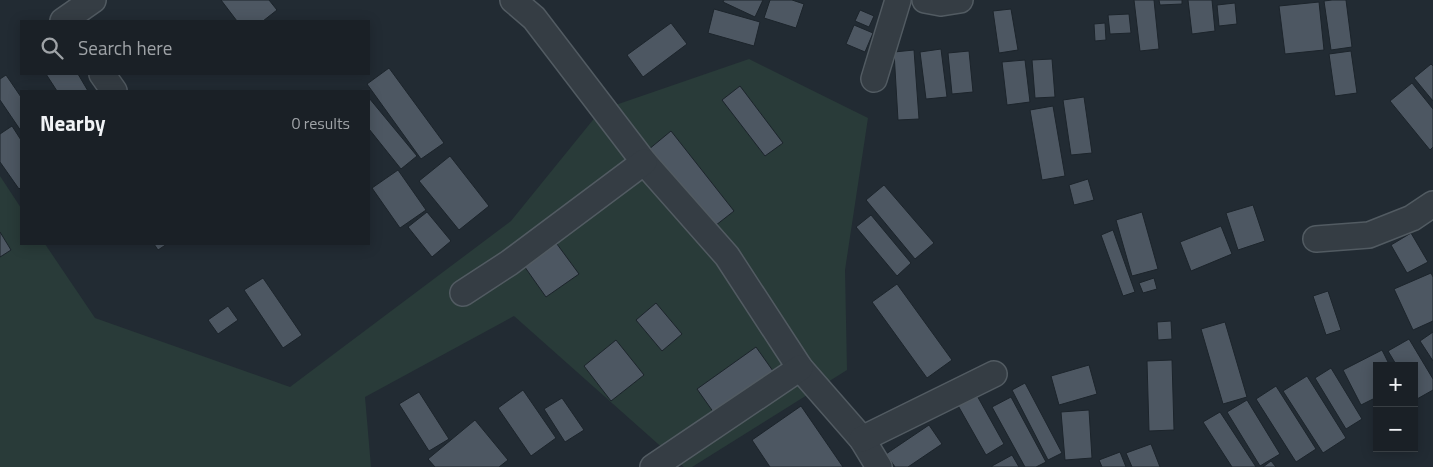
<!DOCTYPE html>
<html lang="en">
<head>
<meta charset="utf-8">
<style>
	body { margin:0; font-family:"Titillium Web",sans-serif; background:#272d32; color:#f1f3f6 }
	.controls { position:absolute; right:15px; bottom:15px; display:grid; overflow:hidden; border-radius:0px; box-shadow:0 2px 12px #0003 }
	.controls button { width:45px; height:45px; display:grid; place-items:center; padding:0; border:0; border-bottom:1px solid #383e43; background:#1a2026; color:#f1f3f6; font:25px sans-serif }
	.list { margin:0; padding:0; list-style:none }
	h2 { display:flex; justify-content:space-between; align-items:center; height:65px; margin:0; padding:0 20px; font-size:21px }
	h2 small { font-size:16px; font-weight:400; color:#9fa3a7 }
	.icon { flex:none; width:28px; height:28px; fill:none; stroke:currentColor; stroke-width:2; stroke-linecap:round; stroke-linejoin:round }
	.map { position:relative; flex:none; width:1433px; height:467px; overflow:hidden }
	.search { position:absolute; background:#1a2026; box-shadow:0 2px 12px #0003; left:20px; top:20px; width:350px; height:55px; display:flex; align-items:center; gap:12px; box-sizing:border-box; padding:0 18px; border-radius:0px; color:#9fa3a7; font-size:19px }
	.panel { position:absolute; background:#1a2026; box-shadow:0 2px 12px #0003; left:20px; top:90px; width:350px; height:155px; border-radius:0px }
	.map>svg:first-child { display:block }
	.green { fill:#293b39 }
	.building { fill:#4d5762; stroke:#1c242b }
	.lines { fill:none; stroke-linecap:round; stroke-linejoin:round }
	.minor-casing { stroke:#525b62; stroke-width:28 }
	.minor { stroke:#353d44; stroke-width:25 }
</style>
</head>
<body>
<div class="map">
<svg width="1433" height="467" viewBox="0 0 1433 467">
	<rect width="100%" height="100%" fill="#222b33"/>
	<polygon class="green" points="749,59 868,118 845,270 847,370 692,467 684,467 514,316 365,397 371,467 0,467 0,176 21,208 21,244 45,244 95,318 290,387 511,221 601,110"/>
	<g class="building">
		<polygon points="221,0 269,0 277,10 263,21 237,21"/>
		<polygon points="724,0 763,0 755,17 723,2"/>
		<polygon points="770,0 792,0 804,4 796,28 764,18"/>
		<polygon points="1134,0 1154,0 1159,49 1140,51"/>
		<polygon points="1159,0 1182,0 1182,4 1160,5"/>
		<polygon points="1188,0 1212,0 1215,31 1192,34"/>
		<polygon points="1332,0 1346,0 1352,47 1331,50 1324,1"/>
		<polygon points="1319,2 1324,50 1285,54 1279,6"/>
		<polygon points="1235,3 1237,24 1219,26 1217,5"/>
		<polygon points="714,9 760,22 754,46 708,33"/>
		<polygon points="1011,9 1018,50 999,53 993,11"/>
		<polygon points="860,10 874,16 869,27 855,21"/>
		<polygon points="1129,14 1131,33 1110,34 1108,15"/>
		<polygon points="671,23 687,44 643,77 627,55"/>
		<polygon points="1105,23 1106,40 1095,41 1094,24"/>
		<polygon points="854,25 873,33 865,52 846,44"/>
		<polygon points="941,49 947,97 926,99 920,52"/>
		<polygon points="914,50 919,119 898,120 894,52"/>
		<polygon points="969,51 973,92 952,94 948,53"/>
		<polygon points="1351,51 1357,93 1335,96 1329,54"/>
		<polygon points="1052,59 1055,97 1035,98 1032,60"/>
		<polygon points="1025,60 1030,102 1007,105 1002,62"/>
		<polygon points="1431,64 1433,66 1433,101 1414,78"/>
		<polygon points="389,68 444,143 421,159 367,84"/>
		<polygon points="46,74 78,74 88,91 57,91"/>
		<polygon points="6,75 21,97 21,131 0,100 0,79"/>
		<polygon points="1412,83 1433,109 1433,147 1430,150 1390,101"/>
		<polygon points="740,86 783,143 765,156 722,100"/>
		<polygon points="1084,97 1092,153 1071,155 1063,100"/>
		<polygon points="369,98 417,156 401,169 369,129"/>
		<polygon points="1053,106 1065,176 1042,180 1030,110"/>
		<polygon points="12,126 21,140 21,187 19,189 0,162 0,134"/>
		<polygon points="671,131 734,211 711,229 648,150"/>
		<polygon points="450,156 489,206 459,230 419,181"/>
		<polygon points="398,170 426,210 400,228 372,188"/>
		<polygon points="1088,179 1094,200 1074,205 1069,185"/>
		<polygon points="884,185 934,243 915,259 866,200"/>
		<polygon points="1253,205 1265,241 1238,250 1226,213"/>
		<polygon points="427,212 451,241 432,257 408,227"/>
		<polygon points="1142,212 1158,269 1132,276 1116,220"/>
		<polygon points="871,215 911,263 897,276 856,227"/>
		<polygon points="1221,226 1232,254 1191,271 1180,242"/>
		<polygon points="1113,230 1135,292 1123,296 1101,235"/>
		<polygon points="0,232 11,250 0,257"/>
		<polygon points="1411,233 1428,262 1407,273 1391,245"/>
		<polygon points="554,240 579,274 546,297 522,263"/>
		<polygon points="154,244 167,244 158,250"/>
		<polygon points="1431,273 1433,277 1433,321 1413,330 1394,289"/>
		<polygon points="263,278 302,335 283,348 244,290"/>
		<polygon points="1154,278 1157,289 1143,293 1139,283"/>
		<polygon points="897,284 952,360 927,378 872,302"/>
		<polygon points="1328,291 1341,330 1326,335 1313,296"/>
		<polygon points="656,303 682,334 662,351 636,320"/>
		<polygon points="228,306 238,320 218,334 208,320"/>
		<polygon points="1171,321 1172,339 1158,340 1157,322"/>
		<polygon points="1225,322 1247,397 1223,404 1201,329"/>
		<polygon points="1433,332 1433,361 1420,341"/>
		<polygon points="1409,339 1433,379 1433,390 1417,399 1414,395 1414,366 1397,366 1388,351"/>
		<polygon points="616,340 644,375 611,401 584,366"/>
		<polygon points="756,347 773,371 714,413 697,389"/>
		<polygon points="1382,350 1390,366 1377,366 1377,397 1361,405 1343,370"/>
		<polygon points="1172,360 1174,430 1149,431 1147,361"/>
		<polygon points="1089,365 1097,394 1059,405 1051,376"/>
		<polygon points="1331,368 1362,419 1346,429 1315,378"/>
		<polygon points="1307,376 1346,438 1323,453 1283,391"/>
		<polygon points="1025,383 1062,453 1048,460 1012,390"/>
		<polygon points="1276,386 1316,449 1296,462 1256,399"/>
		<polygon points="523,390 556,438 531,456 498,408"/>
		<polygon points="419,392 449,439 429,451 399,404"/>
		<polygon points="975,392 1004,444 986,455 956,402"/>
		<polygon points="1011,397 1046,462 1036,467 1025,467 992,407"/>
		<polygon points="562,398 584,430 565,442 544,409"/>
		<polygon points="1247,400 1280,454 1260,466 1227,412"/>
		<polygon points="801,406 843,467 770,467 752,440"/>
		<polygon points="1089,410 1092,458 1065,460 1061,412"/>
		<polygon points="1220,412 1256,467 1232,467 1203,422"/>
		<polygon points="475,420 508,460 499,467 435,467 428,459"/>
		<polygon points="929,425 942,444 908,467 895,467 886,454"/>
		<polygon points="1151,444 1160,467 1132,467 1126,453"/>
		<polygon points="1120,452 1126,467 1102,467 1099,460"/>
		<polygon points="1012,455 1019,467 992,467 992,466"/>
		<polygon points="1271,461 1276,467 1263,467"/>
	</g>
	<g class="lines">
		<defs>
			<g id="minor">
				<polyline points="513,0 534,18 644,162 727,256 800,368 862,439 879,467"/>
				<polyline points="925,0 941,3 960,0"/>
				<polyline points="63,21 93,0"/>
				<polyline points="102,74 114,91"/>
				<polyline points="874,79 898,0"/>
				<polyline points="1316,239 1369,235 1412,218 1433,204"/>
				<polyline points="463,293 509,263 644,162"/>
				<polyline points="862,439 994,374"/>
				<polyline points="653,467 800,368"/>
			</g>
		</defs>
		<use href="#minor" class="minor-casing"/>
		<use href="#minor" class="minor"/>
	</g>
</svg>
<div class="controls">
<button>+</button>
<button>−</button>
</div>
<div class="search"><svg class="icon" aria-label="search" viewBox="0 0 24 24"><circle cx="10" cy="10" r="6"/><path d="M15 15l6 6"/></svg>Search here</div>
<section class="panel">
<h2>Nearby<small>0 results</small></h2>
<ul class="list">
</ul>
</section>
</div>
</body>
</html>
